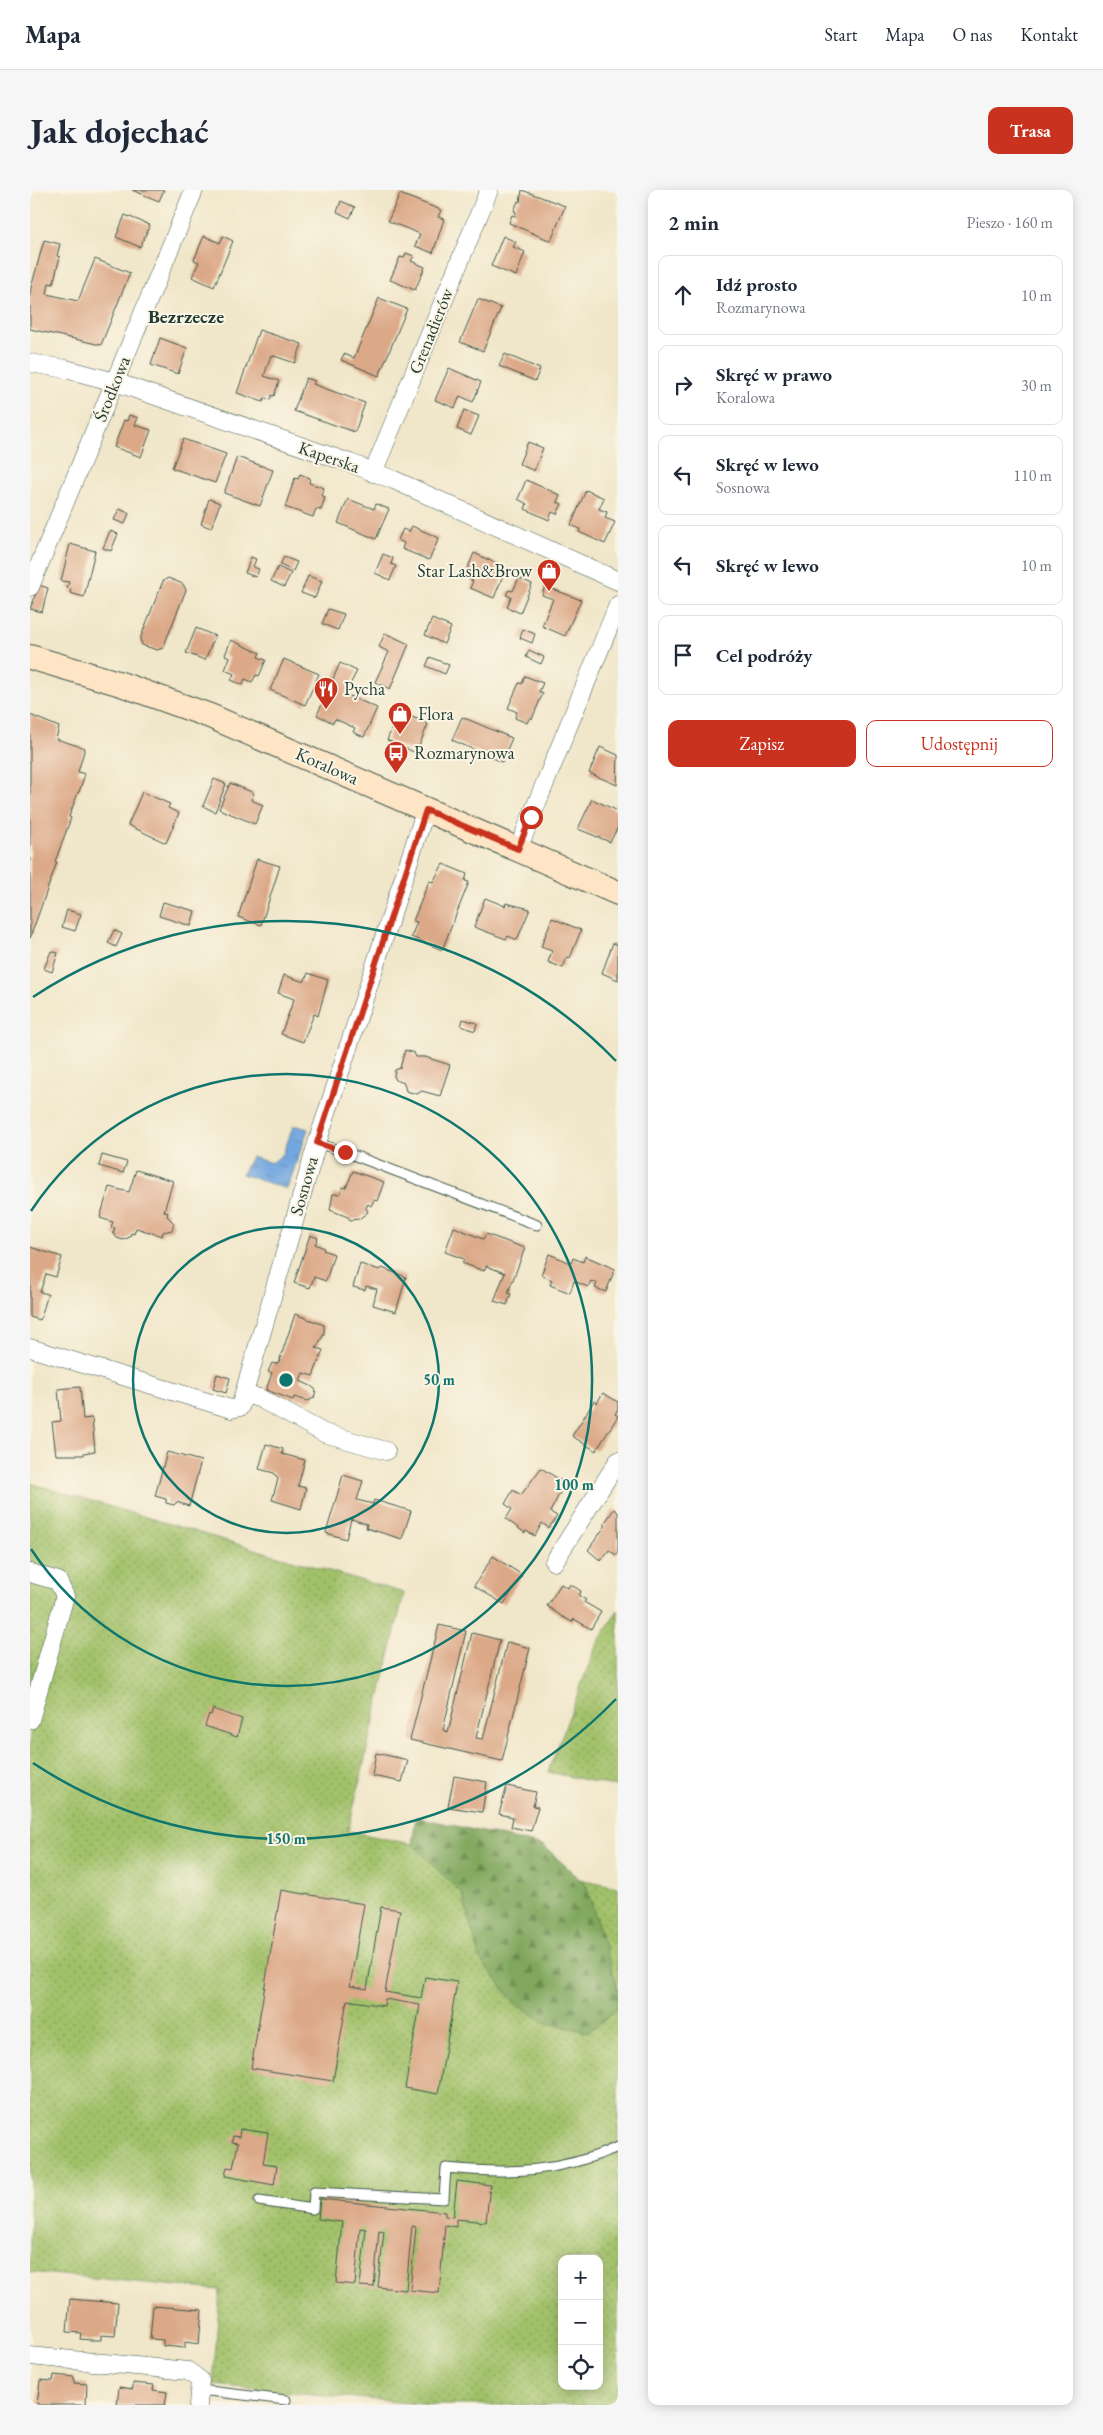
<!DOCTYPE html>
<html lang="pl">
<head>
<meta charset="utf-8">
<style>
	body { margin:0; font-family:"EB Garamond",serif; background:#f6f6f7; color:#1f2937 }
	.controls { position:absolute; right:15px; bottom:15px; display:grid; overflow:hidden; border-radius:10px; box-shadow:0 2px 12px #0003 }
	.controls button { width:45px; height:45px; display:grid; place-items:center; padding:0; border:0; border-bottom:1px solid #e0e1e3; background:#fff; color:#1f2937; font:25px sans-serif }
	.stop { position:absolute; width:15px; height:15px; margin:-11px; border:4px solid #c8321e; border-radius:50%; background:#fff }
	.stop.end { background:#c8321e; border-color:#fff; box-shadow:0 1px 5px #0008 }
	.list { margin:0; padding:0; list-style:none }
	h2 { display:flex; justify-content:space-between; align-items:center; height:65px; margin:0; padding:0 20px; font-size:21px }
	h2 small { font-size:16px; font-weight:400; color:#747a83 }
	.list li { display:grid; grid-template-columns:32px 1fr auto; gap:15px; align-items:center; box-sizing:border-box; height:80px; margin:0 10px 10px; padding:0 10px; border:1px solid #e0e1e3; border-radius:10px }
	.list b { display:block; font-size:19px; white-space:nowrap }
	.list p { margin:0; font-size:16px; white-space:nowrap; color:#747a83 }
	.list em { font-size:16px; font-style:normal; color:#747a83 }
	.actions { display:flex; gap:10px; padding:15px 20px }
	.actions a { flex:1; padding:11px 0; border:1px solid #c8321e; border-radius:10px; text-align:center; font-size:18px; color:#c8321e }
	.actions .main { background:#c8321e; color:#fff }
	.icon { flex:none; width:28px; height:28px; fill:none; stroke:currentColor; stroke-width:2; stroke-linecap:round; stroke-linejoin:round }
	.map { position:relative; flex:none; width:588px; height:2215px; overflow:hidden; border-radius:10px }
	header { display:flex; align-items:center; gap:30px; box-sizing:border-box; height:70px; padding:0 25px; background:#fff; border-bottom:1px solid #e0e1e3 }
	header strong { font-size:24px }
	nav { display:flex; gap:28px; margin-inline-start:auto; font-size:18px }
	.intro { display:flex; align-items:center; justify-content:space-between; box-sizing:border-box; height:120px; padding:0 30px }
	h1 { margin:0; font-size:35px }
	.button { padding:12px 22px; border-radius:10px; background:#c8321e; color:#fff; font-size:18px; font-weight:700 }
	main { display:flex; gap:30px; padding:0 30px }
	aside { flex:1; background:#fff; border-radius:10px; box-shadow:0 2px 12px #0003 }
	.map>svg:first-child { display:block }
	.grass { fill:url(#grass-dots); stroke:#607f4e; fill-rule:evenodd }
	.forest { fill:url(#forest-firs); stroke:#507248 }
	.water { fill:url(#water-ripples); stroke:#49728a }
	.building { fill:#dca988 }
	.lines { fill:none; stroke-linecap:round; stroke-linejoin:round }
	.lane-casing { stroke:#3e564a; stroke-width:11 }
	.street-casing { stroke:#3e564a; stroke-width:19 }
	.secondary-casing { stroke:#3e564a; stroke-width:26 }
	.lane { stroke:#fff; stroke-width:9 }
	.street { stroke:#fff; stroke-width:18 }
	.secondary { stroke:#fee5c5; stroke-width:24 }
	.route { stroke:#c8321e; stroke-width:6 }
	.ring { fill:none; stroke:#0f766e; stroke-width:2.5 }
	.labels { text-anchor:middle; stroke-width:4; stroke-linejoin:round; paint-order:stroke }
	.street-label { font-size:18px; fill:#1f3d34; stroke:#fcf5e5 }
	.poi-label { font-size:18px; fill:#1f3d34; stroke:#fcf5e5; text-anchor:start }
	.neighbourhood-label { font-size:19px; font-weight:bold; fill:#1f3d34; stroke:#fcf5e5 }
	.centre { fill:#0f766e; stroke:#fcf5e5; stroke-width:2.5 }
	.ring-label { font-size:15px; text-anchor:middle; font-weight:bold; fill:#0f766e; stroke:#fcf5e5; stroke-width:4; stroke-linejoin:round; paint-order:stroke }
</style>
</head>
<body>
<header>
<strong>Mapa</strong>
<nav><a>Start</a><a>Mapa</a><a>O nas</a><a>Kontakt</a></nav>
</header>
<div class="intro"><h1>Jak dojechać</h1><a class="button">Trasa</a></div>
<main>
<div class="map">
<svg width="588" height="2215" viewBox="0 0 588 2215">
	<defs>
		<pattern id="grass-dots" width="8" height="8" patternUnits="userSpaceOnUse" patternTransform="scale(1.25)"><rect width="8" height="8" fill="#a1c169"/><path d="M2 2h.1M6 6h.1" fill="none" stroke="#839e57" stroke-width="1.8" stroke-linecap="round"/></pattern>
		<pattern id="forest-firs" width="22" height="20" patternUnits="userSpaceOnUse" patternTransform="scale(1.25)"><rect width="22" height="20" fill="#80a75d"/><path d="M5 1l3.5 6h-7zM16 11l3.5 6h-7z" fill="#68894e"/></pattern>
		<pattern id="water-ripples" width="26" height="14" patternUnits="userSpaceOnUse" patternTransform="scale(1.25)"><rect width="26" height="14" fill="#73a7e0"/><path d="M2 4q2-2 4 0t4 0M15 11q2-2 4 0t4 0" fill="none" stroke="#5e89b6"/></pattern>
	</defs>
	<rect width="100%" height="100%" fill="#fcf5e5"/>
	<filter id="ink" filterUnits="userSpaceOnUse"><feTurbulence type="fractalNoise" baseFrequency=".02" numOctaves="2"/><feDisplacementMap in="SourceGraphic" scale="10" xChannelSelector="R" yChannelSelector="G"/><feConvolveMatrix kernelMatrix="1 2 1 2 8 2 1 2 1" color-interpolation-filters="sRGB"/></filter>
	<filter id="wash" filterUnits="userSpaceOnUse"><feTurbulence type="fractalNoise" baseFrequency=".0096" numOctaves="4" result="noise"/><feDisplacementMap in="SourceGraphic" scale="20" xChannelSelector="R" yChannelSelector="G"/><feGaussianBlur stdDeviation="1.12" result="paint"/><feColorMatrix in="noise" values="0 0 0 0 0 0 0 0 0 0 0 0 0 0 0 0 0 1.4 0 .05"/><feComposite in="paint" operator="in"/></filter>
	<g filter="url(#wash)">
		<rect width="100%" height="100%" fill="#f0e6c9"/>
		<g class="grass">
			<path d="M0 1293 374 1403 318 1641 588 1697V2215H402L183 2195 190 2100 0 2082ZM532 2069H569V2196H532Z"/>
			<polygon points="588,1420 588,1597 518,1582 566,1456"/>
		</g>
		<polygon class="forest" points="386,1627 514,1656 556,1695 588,1799 588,1818 558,1842 516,1833 485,1813 451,1771 432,1704 382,1654"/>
		<polygon class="water" points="267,936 278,939 257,999 212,984 221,967 242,973 253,964 263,937"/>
		<g id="blocks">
			<g class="building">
				<polygon points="102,0 134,0 129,11"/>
				<polygon points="492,0 535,16 521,51 479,33 482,25 485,26 486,22 484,21 488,11 490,12"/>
				<polygon points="370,4 411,20 408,27 414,29 403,63 385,56 390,44 358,31"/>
				<polygon points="311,11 325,17 320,28 307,22"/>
				<polygon points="95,25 120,35 110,57 86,47"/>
				<polygon points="174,46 190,53 193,46 203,51 184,97 162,87 169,72 164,70"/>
				<polygon points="473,46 486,52 483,57 495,62 486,86 461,76"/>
				<polygon points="14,50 30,54 27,66 30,67 23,94 19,93 17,104 48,111 65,69 100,83 71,155 0,139 0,102"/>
				<polygon points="376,63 384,66 381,71 395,77 385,100 360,90 370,67 374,68"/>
				<polygon points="349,108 377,119 349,186 311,170 314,164 324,168"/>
				<polygon points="448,109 471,118 453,161 430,152"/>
				<polygon points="229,140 272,154 265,173 241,165 234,186 249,191 244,206 242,205 240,210 235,208 233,212 207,203"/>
				<polygon points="130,148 157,158 148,184 121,175"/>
				<polygon points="475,164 510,179 505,191 469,176"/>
				<polygon points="419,178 451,192 443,212 430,206 425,218 405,210"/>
				<polygon points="276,188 285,191 283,194 335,213 325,242 264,221"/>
				<polygon points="434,220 449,226 441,245 427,239"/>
				<polygon points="99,225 108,228 105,235 121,240 111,267 84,257 94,230 97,231"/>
				<polygon points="153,249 196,264 185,293 142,278"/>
				<polygon points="498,252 513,258 504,281 489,274"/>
				<polygon points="207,267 243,280 230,316 194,303"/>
				<polygon points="270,284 280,288 279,293 294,298 291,305 295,307 291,320 286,319 283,327 255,317 265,288 268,289"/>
				<polygon points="496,290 530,305 527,312 532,314 527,324 522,322 519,330 495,319 497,314 488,309"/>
				<polygon points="556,300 574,308 569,319 577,322 575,328 585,332 575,354 549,342 550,339 541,335"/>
				<polygon points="179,309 190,313 181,338 171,334"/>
				<polygon points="318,309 344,319 346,314 359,319 346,349 308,333"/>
				<polygon points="89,319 99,323 95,334 84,330"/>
				<polygon points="382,336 409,348 399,370 372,359 374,353 368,350 373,339 379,342"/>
				<polygon points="80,341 88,344 81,361 73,358"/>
				<polygon points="40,354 65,361 54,407 40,403 41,399 37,398 39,392 31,391"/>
				<polygon points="444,363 476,378 464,408 440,398 443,391 434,387"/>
				<polygon points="353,364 363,368 361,374 366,376 360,390 345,383"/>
				<polygon points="221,367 226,369 223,377 229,379 226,387 215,383"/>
				<polygon points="254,367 267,372 263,381 250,375"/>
				<polygon points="248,377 261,383 254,397 241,391"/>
				<polygon points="278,386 292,391 285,408 271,403"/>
				<polygon points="138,388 153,394 156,400 133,458 127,460 112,455 110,449 133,391"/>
				<polygon points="489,388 502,394 490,423 477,417 481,407 476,405 479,400 483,401"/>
				<polygon points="9,395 18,398 12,422 0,419"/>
				<polygon points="515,396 551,410 535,446 512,436 523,409 512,405"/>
				<polygon points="298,419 314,424 308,440 292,434"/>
				<polygon points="402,429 421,437 414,454 395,445"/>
				<polygon points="166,438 185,446 175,470 156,463"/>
				<polygon points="493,439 505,444 502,453 490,448"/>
				<polygon points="355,443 379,454 360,499 345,492 359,462 349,457"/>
				<polygon points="201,450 230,463 228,467 236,470 229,486 226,485 222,492 215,489 213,495 201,490 204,484 195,480 200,467 195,465"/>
				<polygon points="499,460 514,467 511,474 496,467"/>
				<polygon points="400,467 419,475 415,484 396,476"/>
				<polygon points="254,469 289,484 275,515 240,500"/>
				<polygon points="310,473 327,481 315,504 347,518 334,547 323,542 325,538 305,529 303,533 287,525"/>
				<polygon points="495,486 513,493 509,502 513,503 502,529 500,527 497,533 485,528 487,522 478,518 489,493 492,494"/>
				<polygon points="369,521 398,534 386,563 357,550"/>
				<polygon points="0,525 29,537 26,549 55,558 48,582 55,584 49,602 48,602 39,627 41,628 25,672 27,672 0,748"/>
				<polygon points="432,527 482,548 472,572 422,550"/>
				<polygon points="570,557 588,565 587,595 559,583"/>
				<polygon points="184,589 196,594 185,622 173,616"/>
				<polygon points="200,593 224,603 221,610 233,615 225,634 189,619"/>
				<polygon points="112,602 140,614 138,618 149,623 136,653 98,635"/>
				<polygon points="562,609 588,621 588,637 580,652 548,639"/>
				<polygon points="227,669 250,676 231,735 208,727"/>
				<polygon points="413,674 437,684 435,691 439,692 412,760 381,747 387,732 383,731 399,691 403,692"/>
				<polygon points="455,708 475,716 476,713 500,719 487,750 478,746 476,749 444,737"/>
				<polygon points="133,712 165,721 161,736 129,726"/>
				<polygon points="37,720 51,724 45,741 32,737"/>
				<polygon points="522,728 551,740 540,768 537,767 533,778 518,772 522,761 511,757"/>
				<polygon points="84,740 92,744 86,757 78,753"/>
				<polygon points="583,753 588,755 588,790 572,783"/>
				<polygon points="21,761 28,763 22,782 14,779"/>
				<polygon points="278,783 298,790 288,826 284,824 273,852 251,844 264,809 248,803 254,785 274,792"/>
				<polygon points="433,829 447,833 445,841 431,836"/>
				<polygon points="375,860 384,863 386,867 395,867 420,875 410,906 392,901 387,904 376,901 374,893 366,890 364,886 365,880 370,878"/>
				<polygon points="72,965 97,972 93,983 69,976"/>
				<polygon points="106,980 143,991 134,1021 138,1023 137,1026 144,1033 142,1040 133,1042 132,1046 106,1038 104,1044 101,1043 100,1047 93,1050 87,1048 83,1043 85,1038 81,1037 83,1032 70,1028 79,997 99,1002"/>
				<polygon points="323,981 354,992 347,1011 344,1010 341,1016 338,1014 336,1018 338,1022 329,1029 320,1030 318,1027 300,1020 303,1004 310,1004 313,997 316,998"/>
				<polygon points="424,1037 453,1049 456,1044 495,1058 478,1103 481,1104 477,1115 464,1111 475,1083 456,1076 454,1081 432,1073 434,1069 415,1062"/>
				<polygon points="280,1045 288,1048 285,1054 294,1058 293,1060 304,1064 296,1091 284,1087 280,1098 264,1093"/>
				<polygon points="0,1057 32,1067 26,1087 16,1084 10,1102 18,1104 10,1130 0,1127"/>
				<polygon points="519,1064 541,1073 543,1068 553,1072 555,1066 585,1079 576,1102 565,1098 567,1093 561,1091 558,1097 544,1091 540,1103 520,1095 522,1090 511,1085"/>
				<polygon points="330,1074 350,1080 352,1078 376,1087 366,1122 343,1115 347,1099 336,1096 335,1100 323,1097"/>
				<polygon points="265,1124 294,1135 294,1144 286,1158 293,1160 283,1186 273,1183 270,1191 281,1196 286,1200 284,1208 278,1211 264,1207 263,1210 236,1200 242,1183 238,1182 242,1173 246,1174 249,1172"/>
				<polygon points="187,1184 200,1188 196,1203 183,1199"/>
				<polygon points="50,1197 53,1229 62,1228 65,1261 54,1263 54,1265 26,1265 22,1232 31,1231 28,1199"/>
				<polygon points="573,1203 588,1212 588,1219 585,1224 588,1226 566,1261 542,1246 564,1211 567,1213"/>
				<polygon points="236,1254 253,1259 252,1264 275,1270 268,1296 276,1298 271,1319 242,1310 248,1289 244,1283 229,1279"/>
				<polygon points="137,1262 171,1271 159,1316 147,1312 144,1315 136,1313 136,1309 125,1306"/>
				<polygon points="511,1278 535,1293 520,1322 527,1326 519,1338 512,1333 505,1346 496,1341 495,1343 476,1329 482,1319 475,1314 483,1300 491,1305"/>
				<polygon points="313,1285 333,1291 327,1310 343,1314 344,1310 381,1321 372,1349 336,1338 337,1334 321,1329 316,1349 296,1343"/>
				<polygon points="584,1319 588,1322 588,1362 586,1365 579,1360 571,1371 558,1360 576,1335 574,1334"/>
				<polygon points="463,1366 492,1385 474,1414 444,1396"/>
				<polygon points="531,1394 538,1398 540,1394 551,1401 549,1406 556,1410 554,1412 571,1422 561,1439 544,1429 542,1432 531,1426 517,1416"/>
				<polygon points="409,1435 436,1441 413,1540 418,1542 442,1443 470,1450 446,1548 453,1549 477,1452 500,1458 472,1571 380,1550"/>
				<polygon points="183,1519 212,1529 207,1547 175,1536 179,1524 181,1525"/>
				<polygon points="346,1563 378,1570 372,1592 342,1586"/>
				<polygon points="424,1586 457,1592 452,1622 418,1617"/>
				<polygon points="477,1596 506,1602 503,1616 508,1617 501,1641 481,1637 483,1627 469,1624"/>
				<polygon points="251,1700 334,1714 320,1796 337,1799 351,1717 370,1720 355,1802 391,1808 395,1787 427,1792 408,1904 375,1898 390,1815 355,1809 354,1816 317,1810 303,1891 221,1878"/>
				<polygon points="210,1939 238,1943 233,1974 247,1976 244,1995 195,1986 197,1977 203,1978 208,1953 202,1952 203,1946 209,1947"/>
				<polygon points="427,1991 460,1995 456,2032 426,2029 426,2037 415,2035 409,2103 380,2100 386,2037 382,2036 376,2100 348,2097 354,2041 349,2040 344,2097 330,2096 336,2039 330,2038 325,2095 306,2093 312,2032 288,2029 290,2009 415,2022 415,2026 423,2027"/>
				<polygon points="40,2109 88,2113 85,2146 71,2145 71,2150 61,2150 50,2149 51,2143 37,2142"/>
				<polygon points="123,2116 172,2120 169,2154 155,2152 155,2158 133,2156 133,2150 120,2149"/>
				<polygon points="24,2185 44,2187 44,2193 57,2194 56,2215 7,2215 10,2190 23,2191"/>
				<polygon points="103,2193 124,2195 123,2200 137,2202 135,2215 87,2215 89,2197 103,2199"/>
			</g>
		</g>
	</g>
	<g filter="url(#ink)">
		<use href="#blocks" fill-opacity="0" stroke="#3e564a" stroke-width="1"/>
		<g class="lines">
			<defs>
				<g id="lane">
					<polyline points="287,953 315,962 507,1035"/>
					<path d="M229 2011 283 2019 284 2002 414 2009 416 1978C479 1984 529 1983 588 1957"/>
					<polyline points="170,2200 256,2210"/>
				</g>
				<g id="street">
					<polyline points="0,173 36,179 85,192 320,273 364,290 588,391"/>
					<polyline points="343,283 459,0"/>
					<polyline points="0,397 164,0"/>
					<polyline points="488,659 588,415"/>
					<polyline points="0,1158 201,1219 210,1217 287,953 396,619"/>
					<polyline points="214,1204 229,1208 294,1243 356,1261"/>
					<polyline points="524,1372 588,1271"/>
					<polyline points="0,1383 28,1391 35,1406 0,1530"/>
					<polyline points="0,2166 158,2181 170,2190 168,2215"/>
				</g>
				<polyline id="secondary" points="0,467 91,494 180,526 588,703"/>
			</defs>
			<use href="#lane" class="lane-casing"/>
			<use href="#street" class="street-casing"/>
			<use href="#secondary" class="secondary-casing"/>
			<use href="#lane" class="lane"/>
			<use href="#street" class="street"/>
			<use href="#secondary" class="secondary"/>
		</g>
	</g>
	<g class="lines" filter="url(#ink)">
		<polyline class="route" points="315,962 287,953 396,620 488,659 501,627"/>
	</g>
	<g class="ring">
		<circle cx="256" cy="1190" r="153"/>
		<path d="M1 1021A306 306 0 1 1 1 1359"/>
		<path d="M586 1509A459 459 0 0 1 3 1573M3 807A459 459 0 0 1 586 871"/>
	</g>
	<defs>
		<symbol id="shop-pin" viewBox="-11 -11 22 30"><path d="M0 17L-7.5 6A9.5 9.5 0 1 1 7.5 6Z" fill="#c8321e" stroke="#fcf5e5"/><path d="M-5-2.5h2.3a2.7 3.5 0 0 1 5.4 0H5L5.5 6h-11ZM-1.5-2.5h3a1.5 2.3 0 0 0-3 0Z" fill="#fff"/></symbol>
		<symbol id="restaurant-pin" viewBox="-11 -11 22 30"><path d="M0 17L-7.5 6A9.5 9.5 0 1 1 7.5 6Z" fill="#c8321e" stroke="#fcf5e5"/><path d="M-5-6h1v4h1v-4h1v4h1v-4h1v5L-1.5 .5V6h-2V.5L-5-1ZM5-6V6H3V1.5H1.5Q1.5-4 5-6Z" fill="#fff"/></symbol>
		<symbol id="bus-pin" viewBox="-11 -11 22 30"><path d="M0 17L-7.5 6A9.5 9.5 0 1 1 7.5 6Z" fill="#c8321e" stroke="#fcf5e5"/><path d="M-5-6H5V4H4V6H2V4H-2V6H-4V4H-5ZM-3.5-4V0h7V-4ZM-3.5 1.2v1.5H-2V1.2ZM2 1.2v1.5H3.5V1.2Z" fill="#fff"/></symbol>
	</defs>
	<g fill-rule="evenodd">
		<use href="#shop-pin" x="505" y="367" width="28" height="38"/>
		<use href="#restaurant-pin" x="282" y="485" width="28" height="38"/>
		<use href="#shop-pin" x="356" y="510" width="28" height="38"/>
		<use href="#bus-pin" x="352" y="549" width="28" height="38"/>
	</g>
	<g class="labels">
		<g class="street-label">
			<text transform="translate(401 141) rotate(-68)" y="6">Grenadierów</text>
			<text transform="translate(82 199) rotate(-68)" y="6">Środkowa</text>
			<text transform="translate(299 267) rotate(19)" y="6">Kaperska</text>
			<text transform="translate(297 576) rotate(24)" y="6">Koralowa</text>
			<text transform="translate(274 996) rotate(-74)" y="6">Sosnowa</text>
		</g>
		<g class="poi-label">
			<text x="502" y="387" text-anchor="end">Star Lash&amp;Brow</text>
			<text x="314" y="505">Pycha</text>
			<text x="388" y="530">Flora</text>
			<text x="384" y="569">Rozmarynowa</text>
		</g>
		<g class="neighbourhood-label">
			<text x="156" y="133">Bezrzecze</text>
		</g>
	</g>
	<circle cx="256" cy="1190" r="8" class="centre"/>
	<g class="ring-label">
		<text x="409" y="1195">50 m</text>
		<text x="544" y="1300">100 m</text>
		<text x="256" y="1654">150 m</text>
	</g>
</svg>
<div class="controls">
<button>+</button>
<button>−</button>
<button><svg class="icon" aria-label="locate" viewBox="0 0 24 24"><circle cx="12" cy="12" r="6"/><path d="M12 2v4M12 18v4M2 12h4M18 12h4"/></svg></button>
</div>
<div class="stop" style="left:501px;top:627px"></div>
<div class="stop end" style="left:315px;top:962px"></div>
</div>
<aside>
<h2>2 min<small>Pieszo · 160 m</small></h2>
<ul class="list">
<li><svg class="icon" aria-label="ahead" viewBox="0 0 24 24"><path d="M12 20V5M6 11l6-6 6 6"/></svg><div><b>Idź prosto</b><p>Rozmarynowa</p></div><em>10 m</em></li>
<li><svg class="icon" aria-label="right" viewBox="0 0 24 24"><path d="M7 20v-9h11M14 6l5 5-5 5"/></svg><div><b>Skręć w prawo</b><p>Koralowa</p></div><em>30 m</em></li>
<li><svg class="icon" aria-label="left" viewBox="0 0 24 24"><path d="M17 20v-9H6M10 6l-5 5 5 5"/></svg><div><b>Skręć w lewo</b><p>Sosnowa</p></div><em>110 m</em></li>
<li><svg class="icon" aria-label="left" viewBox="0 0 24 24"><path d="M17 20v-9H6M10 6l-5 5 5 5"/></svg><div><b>Skręć w lewo</b></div><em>10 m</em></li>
<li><svg class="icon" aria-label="arrive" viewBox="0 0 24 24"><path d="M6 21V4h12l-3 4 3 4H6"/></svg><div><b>Cel podróży</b></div></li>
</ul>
<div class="actions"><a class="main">Zapisz</a><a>Udostępnij</a></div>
</aside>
</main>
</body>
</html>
